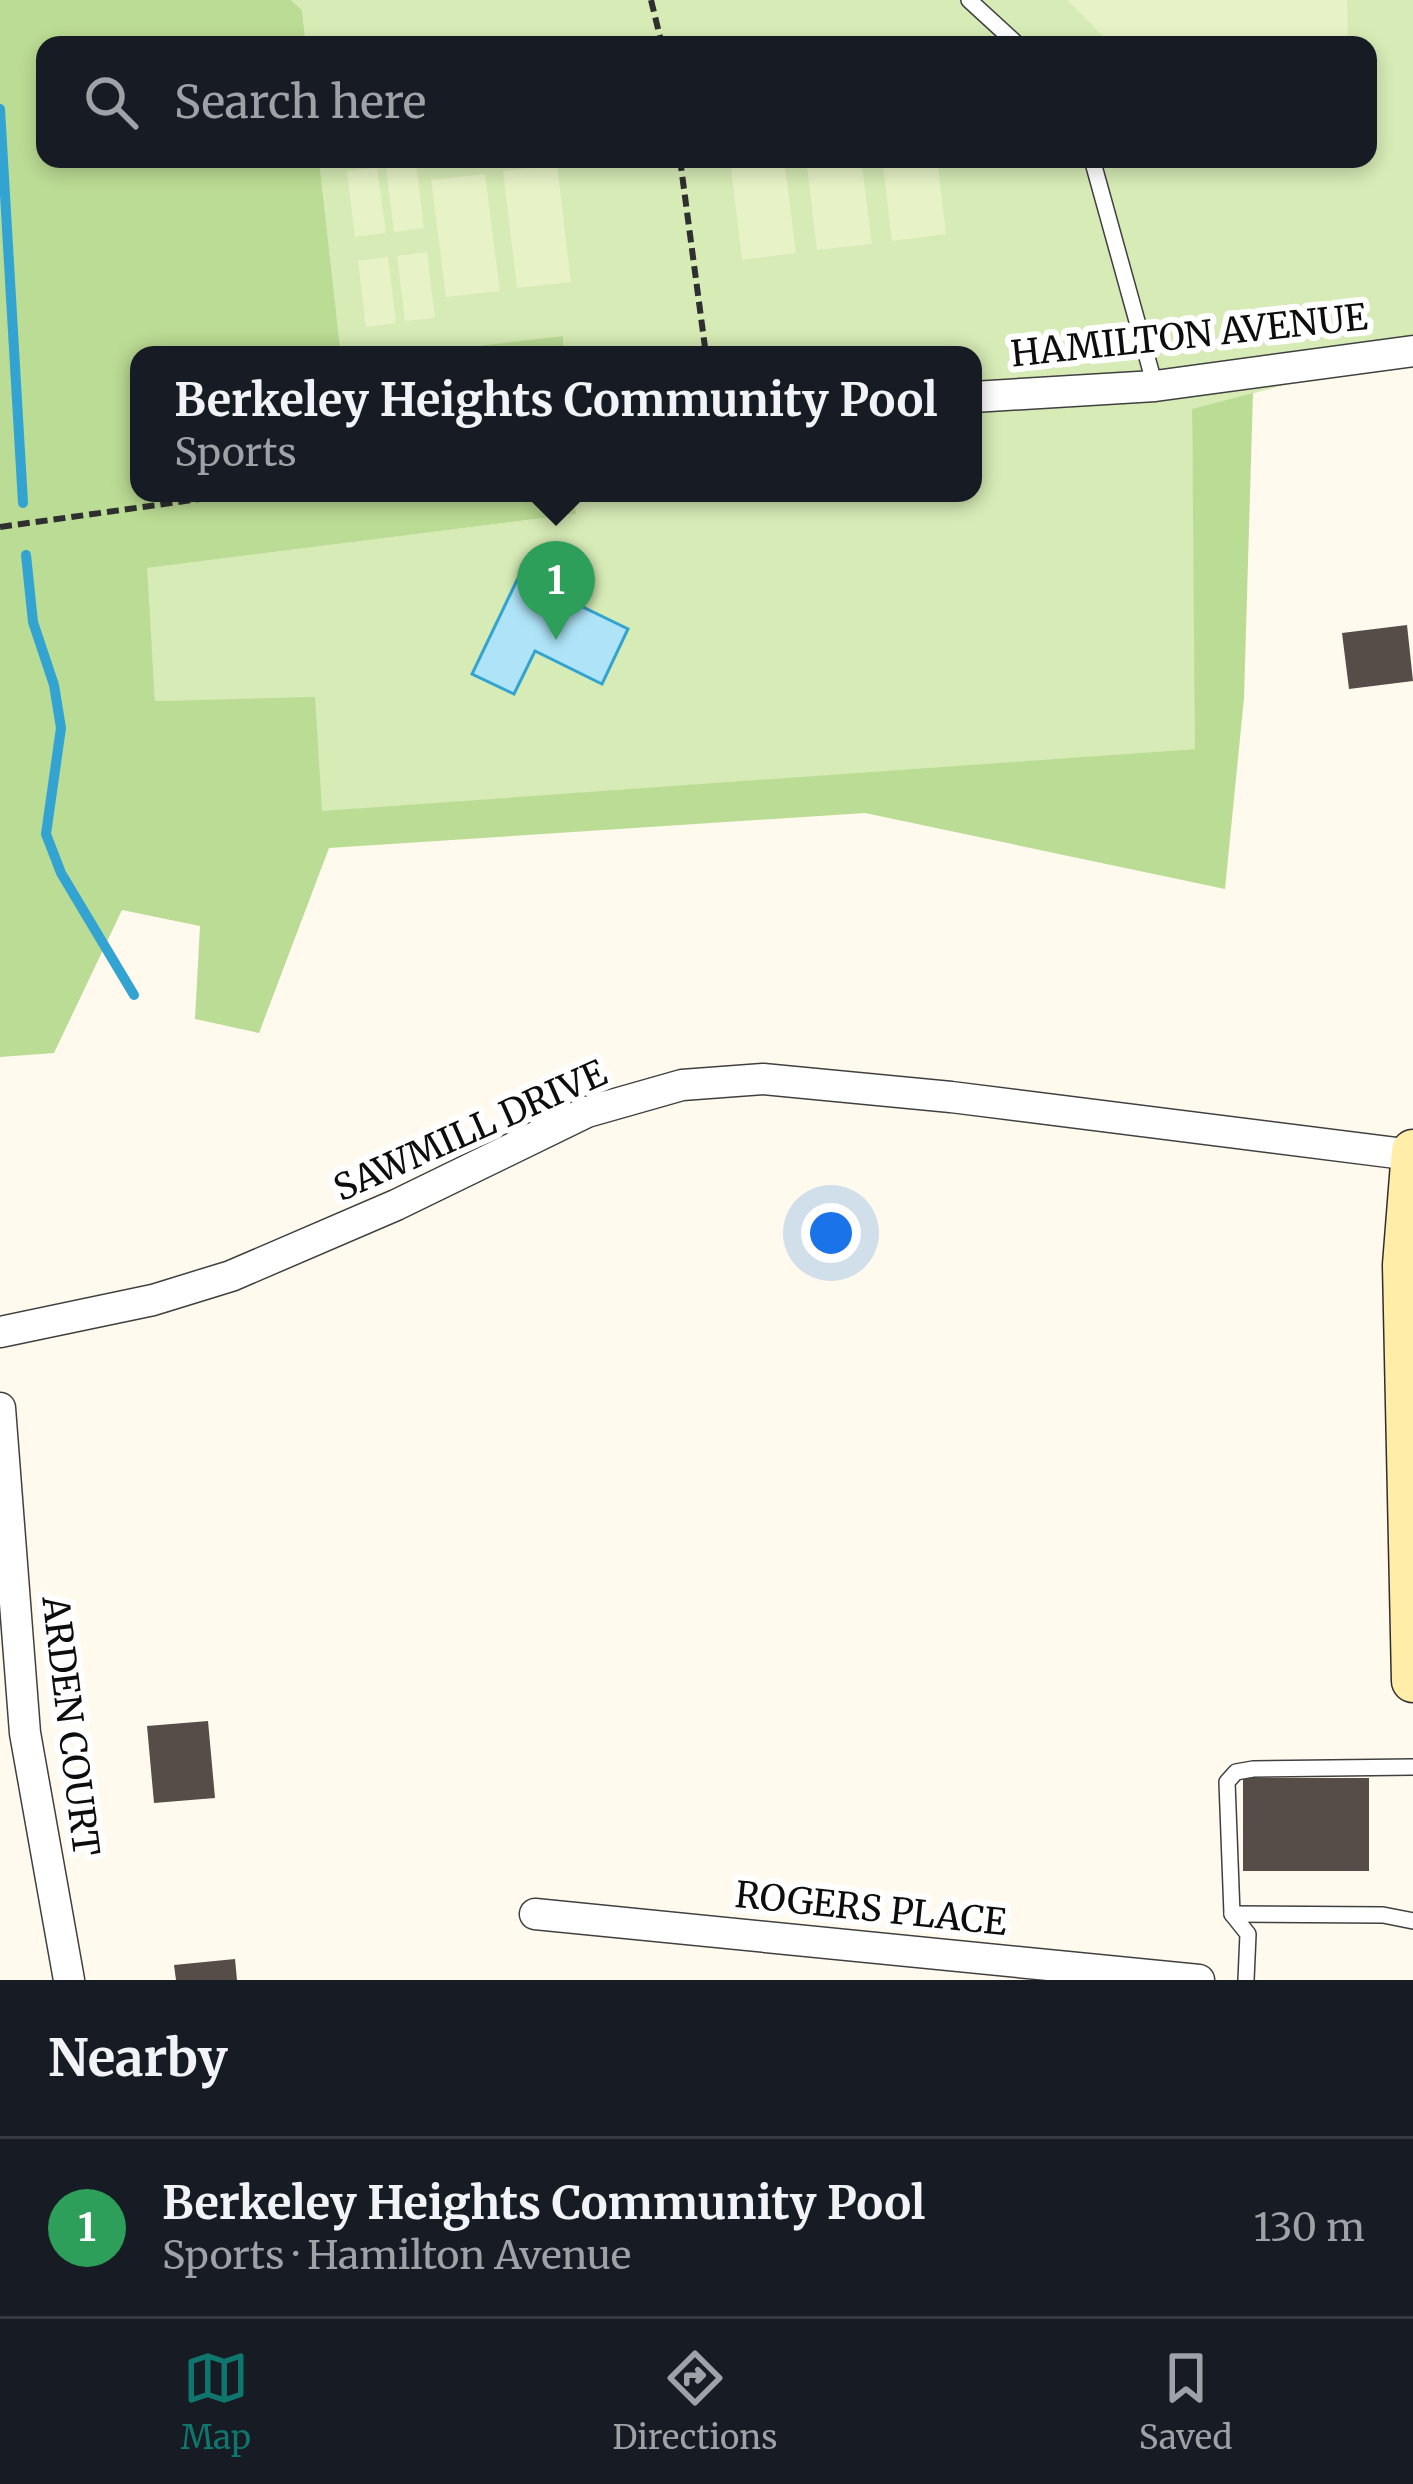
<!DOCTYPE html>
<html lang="en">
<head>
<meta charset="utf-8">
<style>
	body { margin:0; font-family:Merriweather,serif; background:#242831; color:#f1f3f6 }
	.you { position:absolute; left:831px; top:1233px; width:42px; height:42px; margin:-30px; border:9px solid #fff; border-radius:50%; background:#1a73e8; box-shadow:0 0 0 18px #1a73e833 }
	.badge { display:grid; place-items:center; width:78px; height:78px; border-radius:50%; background:#0f766e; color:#fff; font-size:39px; font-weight:700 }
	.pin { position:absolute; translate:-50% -99px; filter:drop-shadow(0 3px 6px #0008) }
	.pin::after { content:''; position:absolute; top:63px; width:42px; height:36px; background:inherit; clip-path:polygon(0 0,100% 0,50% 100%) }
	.popup { position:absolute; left:130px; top:346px; width:852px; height:156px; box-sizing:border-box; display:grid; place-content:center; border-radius:24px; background:#171b24; filter:drop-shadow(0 3px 9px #0005); font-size:39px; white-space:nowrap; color:#9ea1a6 }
	.popup b { font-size:45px; color:#f1f3f6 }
	.popup::after { content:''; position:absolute; left:50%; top:100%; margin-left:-24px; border:24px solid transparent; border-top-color:#171b24 }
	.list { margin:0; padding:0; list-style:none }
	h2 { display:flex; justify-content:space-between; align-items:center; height:156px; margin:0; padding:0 48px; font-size:51px }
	h2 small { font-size:39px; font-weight:400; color:#9ea1a6 }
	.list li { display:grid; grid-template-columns:78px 1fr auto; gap:36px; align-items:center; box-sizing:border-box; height:180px; padding:0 48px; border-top:3px solid #363941 }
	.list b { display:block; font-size:45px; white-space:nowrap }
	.list p { margin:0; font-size:39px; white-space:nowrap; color:#9ea1a6 }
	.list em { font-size:39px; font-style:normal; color:#9ea1a6 }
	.icon { flex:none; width:66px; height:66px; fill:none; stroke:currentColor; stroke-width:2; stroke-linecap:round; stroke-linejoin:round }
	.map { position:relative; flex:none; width:1413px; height:1980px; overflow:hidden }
	.search { position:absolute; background:#171b24; box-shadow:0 6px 18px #0003; left:36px; right:36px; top:36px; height:132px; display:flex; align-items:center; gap:30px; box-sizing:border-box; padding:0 42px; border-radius:24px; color:#9ea1a6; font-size:45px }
	.sheet { height:336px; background:#171b24 }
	nav { display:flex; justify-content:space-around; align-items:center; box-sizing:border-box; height:168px; border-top:3px solid #363941; background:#171b24; font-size:33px; color:#9ea1a6 }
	nav a { display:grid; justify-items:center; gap:6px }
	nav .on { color:#0f766e }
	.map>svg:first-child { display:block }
	.green { fill:#d6ebb5 }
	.forest { fill:#bbdc94 }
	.pitch { fill:#e7f2c7 }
	.water { fill:#afe4f8; stroke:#33a3d2; stroke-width:3 }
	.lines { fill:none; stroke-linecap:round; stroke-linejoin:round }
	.stream { stroke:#33a3d2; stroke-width:10 }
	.building { fill:#564d49 }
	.service-casing { stroke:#404040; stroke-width:18 }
	.minor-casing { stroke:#404040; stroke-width:33 }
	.secondary-casing { stroke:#2f2f2f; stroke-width:45 }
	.path { stroke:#2f2f2f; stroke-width:6; stroke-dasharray:12 6; stroke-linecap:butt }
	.service { stroke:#fff; stroke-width:15 }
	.minor { stroke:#fff; stroke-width:30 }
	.secondary { stroke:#ffeda8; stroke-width:42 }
	.labels { text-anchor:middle; stroke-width:12; stroke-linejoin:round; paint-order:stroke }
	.street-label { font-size:36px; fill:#0d0d0d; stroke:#fff }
</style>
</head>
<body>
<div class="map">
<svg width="1413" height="1980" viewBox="0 0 1413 1980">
	<rect width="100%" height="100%" fill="#fffaed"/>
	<polygon class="green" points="291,0 1413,0 1413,350 1192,410 1196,749 321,812 314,698 155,701 146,568 576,514 575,493 973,493 973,355 564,355 563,337 402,355 341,355 319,159 1368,159 1368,45 306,45 302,10"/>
	<g class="forest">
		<polygon points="0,0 291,0 302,10 306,45 45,45 45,159 319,159 341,355 139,355 139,493 575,493 576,514 147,568 155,701 315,697 322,811 1195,749 1192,409 1253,393 1244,698 1225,889 865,813 329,848 259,1033 195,1019 200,926 122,910 54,1053 0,1057"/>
		<polygon points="563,336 564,355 402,355"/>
	</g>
	<g class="pitch">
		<polygon points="1067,0 1347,0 1348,45 1112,45"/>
		<polygon points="730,159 784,159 796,253 742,260"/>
		<polygon points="806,159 861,159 872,244 817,250"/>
		<polygon points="882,159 937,159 946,234 892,241"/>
		<polygon points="416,163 424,228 394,232 386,167"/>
		<polygon points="557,165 571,282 517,288 503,171"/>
		<polygon points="377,168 386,233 355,237 347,171"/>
		<polygon points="485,174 500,291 446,297 431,180"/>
		<polygon points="427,252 435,318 405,321 397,256"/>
		<polygon points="388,257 396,323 366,327 358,261"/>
	</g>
	<polygon class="water" points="519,576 628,629 602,684 535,651 514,694 472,674"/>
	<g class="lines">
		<g class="stream">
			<polyline points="0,109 23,503"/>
			<polyline points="26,555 33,622 54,685 61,728 46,834 61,873 134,995"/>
		</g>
	</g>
	<g class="building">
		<polygon points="1407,625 1413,681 1349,689 1342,633"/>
		<polygon points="208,1721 215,1798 154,1803 147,1726"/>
		<rect x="1243" y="1778" width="126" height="93"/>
		<polygon points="235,1959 237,1980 176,1980 174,1965"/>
	</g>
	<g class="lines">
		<defs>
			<g id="service">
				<polyline points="969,0 1018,45"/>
				<polyline points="1092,159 1155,386"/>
				<polyline points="1232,1914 1383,1915 1413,1921"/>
				<polyline points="1246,1980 1248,1934 1232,1914 1227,1782 1236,1772 1253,1769 1413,1767"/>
			</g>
			<g id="minor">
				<polyline points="973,397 1155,386 1413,351"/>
				<polyline points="0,1332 153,1300 231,1276 396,1205 587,1112 682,1085 763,1079 951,1097 1412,1155"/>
				<polyline points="0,1408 25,1733 69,1980"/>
				<polyline points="535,1914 1199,1980"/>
			</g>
			<polyline id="secondary" points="1413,1151 1404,1265 1413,1681"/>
		</defs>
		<use href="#service" class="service-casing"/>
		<use href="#minor" class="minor-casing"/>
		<use href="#secondary" class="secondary-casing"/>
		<g class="path">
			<polyline points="651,0 662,45"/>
			<polyline points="680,159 706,355"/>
			<polyline points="0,527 243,493"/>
		</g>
		<use href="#service" class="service"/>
		<use href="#minor" class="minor"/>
		<use href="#secondary" class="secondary"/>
	</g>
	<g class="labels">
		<g class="street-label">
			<text transform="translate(1189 335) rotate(-6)" y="13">HAMILTON AVENUE</text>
			<text transform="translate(470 1130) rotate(-24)" y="13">SAWMILL DRIVE</text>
			<text transform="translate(71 1726) rotate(83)" y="13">ARDEN COURT</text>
			<text transform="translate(871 1908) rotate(6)" y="13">ROGERS PLACE</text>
		</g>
	</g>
</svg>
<div class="you"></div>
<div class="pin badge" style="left:556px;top:640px;background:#2e9e5b">1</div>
<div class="popup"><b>Berkeley Heights Community Pool</b>Sports</div>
<div class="search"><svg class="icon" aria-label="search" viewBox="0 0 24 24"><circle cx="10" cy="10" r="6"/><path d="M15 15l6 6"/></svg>Search here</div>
</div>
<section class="sheet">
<h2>Nearby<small></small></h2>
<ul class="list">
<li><span class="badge" style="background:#2e9e5b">1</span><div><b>Berkeley Heights Community Pool</b><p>Sports · Hamilton Avenue</p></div><em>130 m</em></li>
</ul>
</section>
<nav>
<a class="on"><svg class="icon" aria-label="map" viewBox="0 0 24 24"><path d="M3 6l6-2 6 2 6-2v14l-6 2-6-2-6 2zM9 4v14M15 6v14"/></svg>Map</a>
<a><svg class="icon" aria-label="directions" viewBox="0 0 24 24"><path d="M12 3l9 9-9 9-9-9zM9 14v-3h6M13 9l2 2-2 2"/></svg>Directions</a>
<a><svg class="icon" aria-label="saved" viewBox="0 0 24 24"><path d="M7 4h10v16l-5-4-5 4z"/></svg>Saved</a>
</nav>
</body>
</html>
